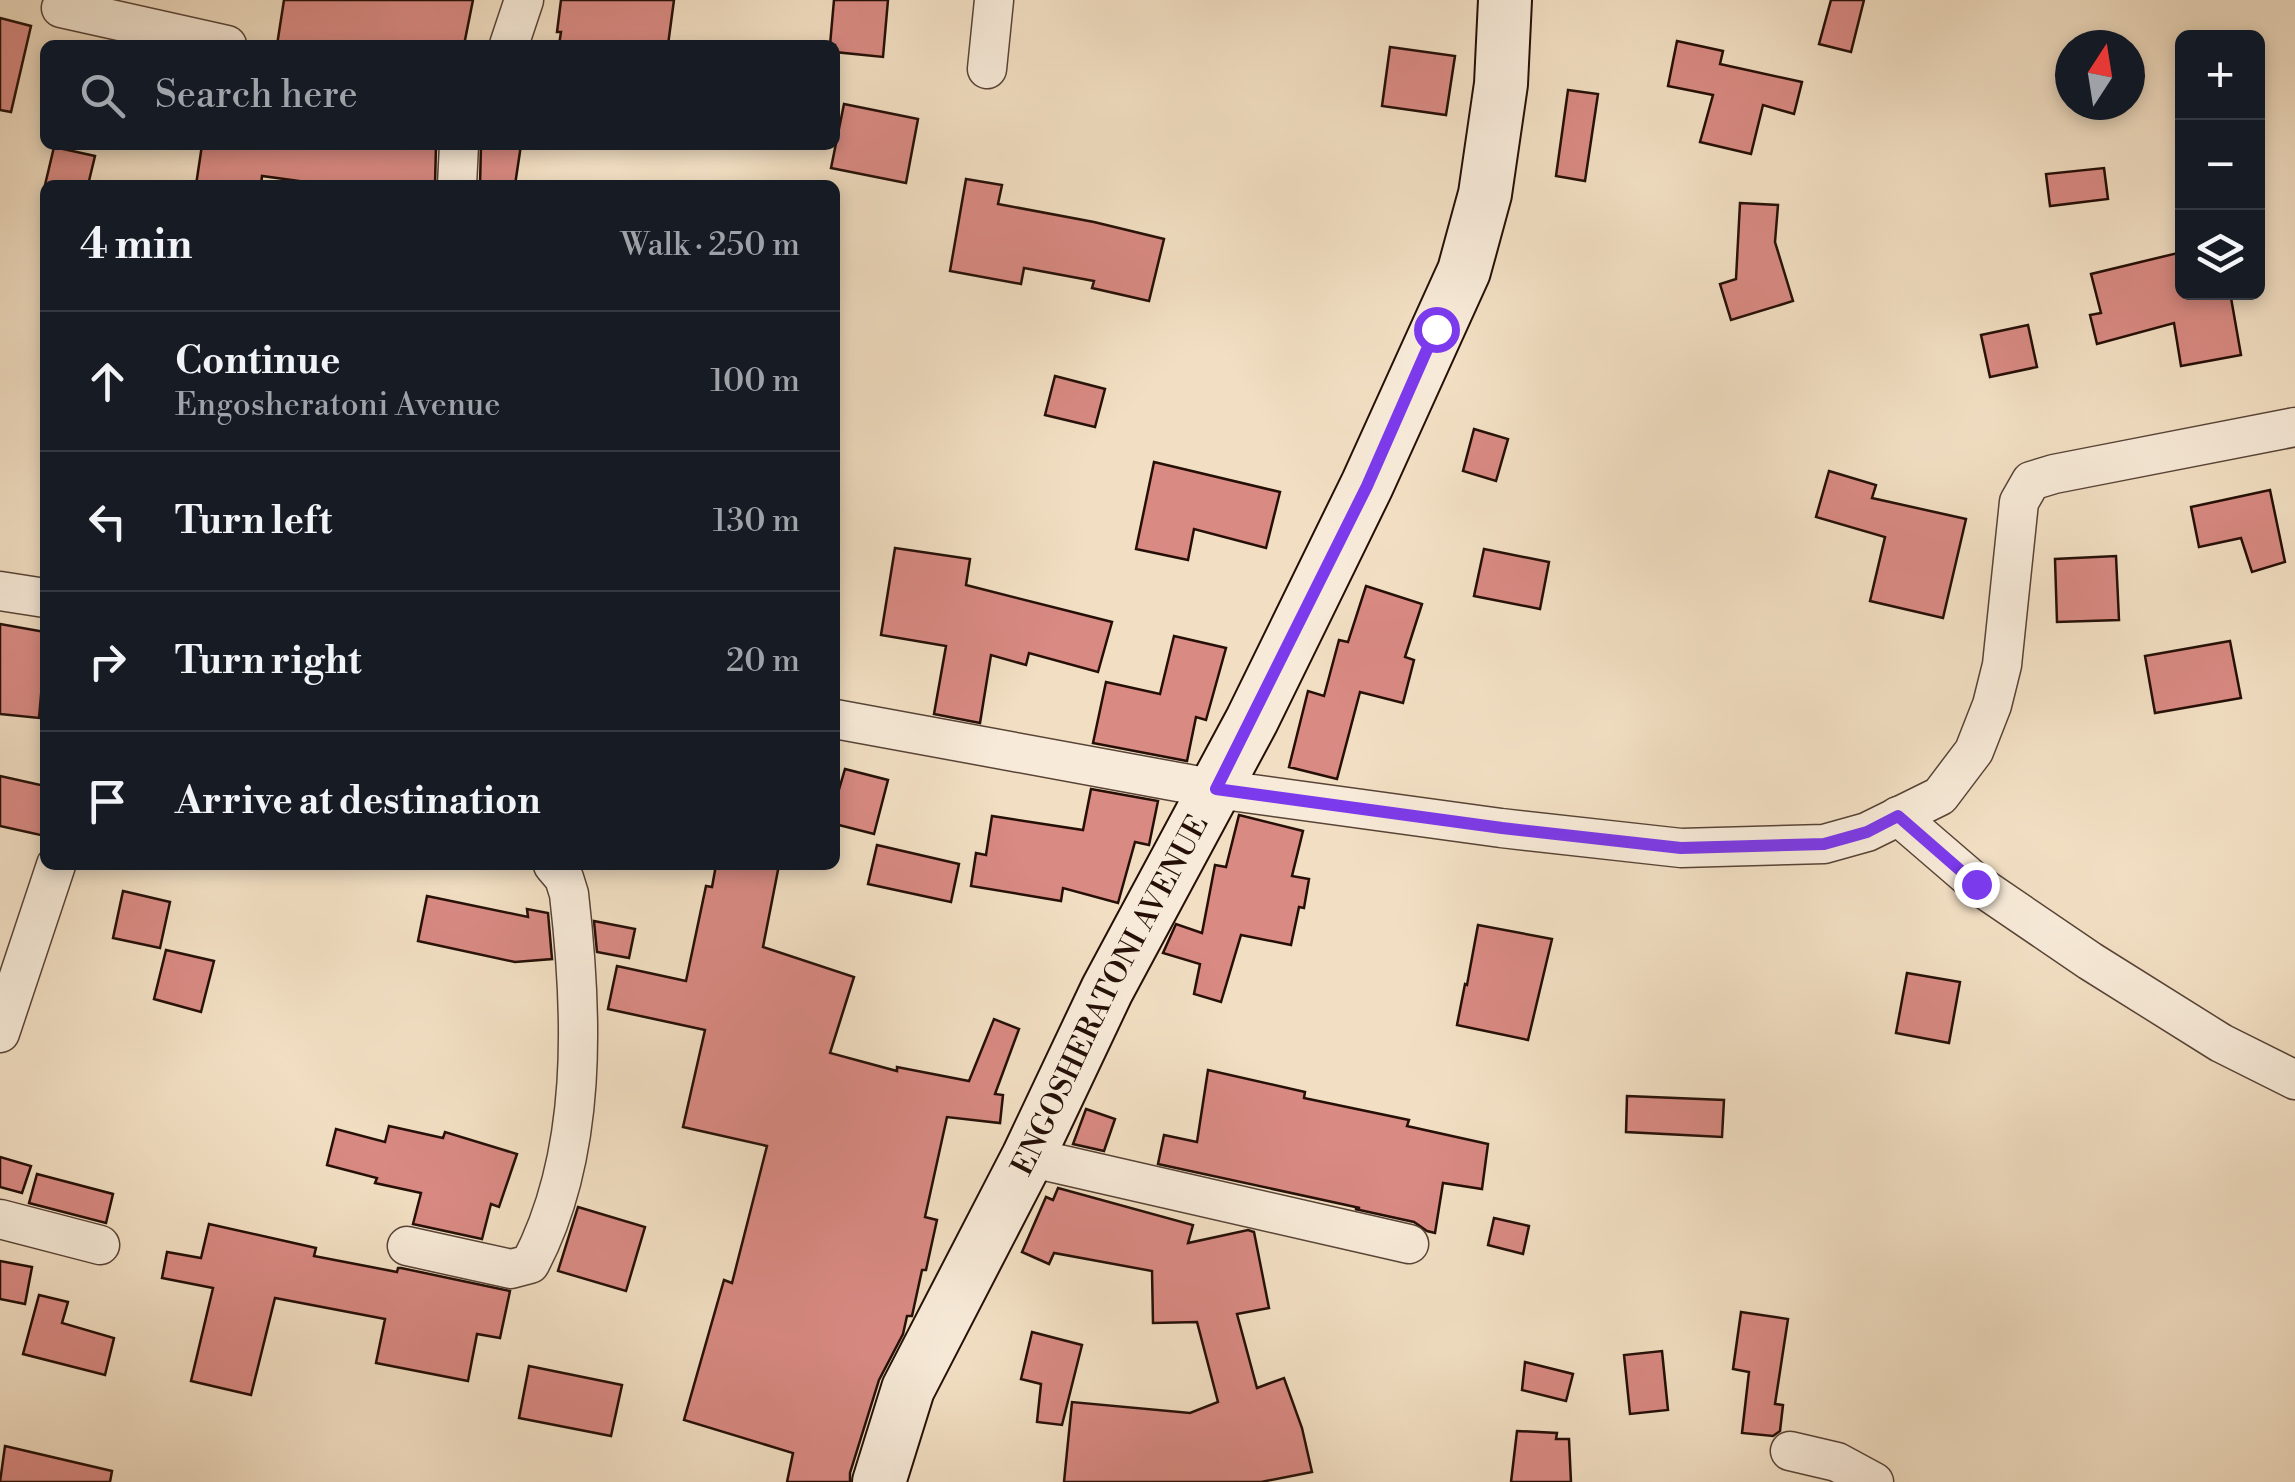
<!DOCTYPE html>
<html lang="en">
<head>
<meta charset="utf-8">
<style>
	body { margin:0; font-family:"Libre Bodoni",serif; background:#20242c; color:#f1f3f6 }
	.controls { position:absolute; right:30px; top:30px; display:grid; overflow:hidden; border-radius:15px; box-shadow:0 5px 15px #0003 }
	.controls button { width:90px; height:90px; display:grid; place-items:center; padding:0; border:0; border-bottom:2px solid #363941; background:#171b24; color:#f1f3f6; font:50px sans-serif }
	.compass { position:absolute; left:2055px; top:30px; width:90px; height:90px; border-radius:50%; background:#171b24; box-shadow:0 5px 15px #0003; rotate:12deg }
	.stop { position:absolute; width:30px; height:30px; margin:-22px; border:8px solid #7c3aed; border-radius:50%; background:#fff }
	.stop.end { background:#7c3aed; border-color:#fff; box-shadow:0 2px 10px #0008 }
	.list { margin:0; padding:0; list-style:none }
	h2 { display:flex; justify-content:space-between; align-items:center; height:130px; margin:0; padding:0 40px; font-size:42px }
	h2 small { font-size:32px; font-weight:400; color:#9ea1a6 }
	.list li { display:grid; grid-template-columns:65px 1fr auto; gap:30px; align-items:center; box-sizing:border-box; height:140px; padding:0 40px; border-top:2px solid #363941 }
	.list b { display:block; font-size:38px; white-space:nowrap }
	.list p { margin:0; font-size:32px; white-space:nowrap; color:#9ea1a6 }
	.list em { font-size:32px; font-style:normal; color:#9ea1a6 }
	.icon { flex:none; width:55px; height:55px; fill:none; stroke:currentColor; stroke-width:2; stroke-linecap:round; stroke-linejoin:round }
	.map { position:relative; flex:none; width:2295px; height:1482px; overflow:hidden }
	.search { position:absolute; background:#171b24; box-shadow:0 5px 15px #0003; left:40px; top:40px; width:800px; height:110px; display:flex; align-items:center; gap:25px; box-sizing:border-box; padding:0 35px; border-radius:15px; color:#9ea1a6; font-size:38px }
	.panel { position:absolute; background:#171b24; box-shadow:0 5px 15px #0003; left:40px; top:180px; width:800px; height:690px; border-radius:15px }
	.map>svg:first-child { display:block }
	.building { fill:#d98a83; stroke:#250f07; stroke-width:2.5 }
	.lines { fill:none; stroke-linecap:round; stroke-linejoin:round }
	.street-casing { stroke:#584336; stroke-width:41 }
	.secondary-casing { stroke:#250f07; stroke-width:56 }
	.street { stroke:#f7ead8; stroke-width:38 }
	.secondary { stroke:#f7ead8; stroke-width:52 }
	.route { stroke:#7c3aed; stroke-width:12 }
	.labels { text-anchor:middle; stroke-width:9; stroke-linejoin:round; paint-order:stroke }
	.street-label { font-size:30px; fill:#250f07; stroke:#f7ead8 }
</style>
</head>
<body>
<div class="map">
<svg width="2295" height="1482" viewBox="0 0 2295 1482">
	<rect width="100%" height="100%" fill="#f2dfc3"/>
	<filter id="stains"><feTurbulence type="fractalNoise" baseFrequency=".002" numOctaves="4"/><feColorMatrix values="0 0 0 0 .2 0 0 0 0 .09 0 0 0 0 .02 0 0 0 .5 -.17"/></filter>
	<radialGradient id="worn" r=".72"><stop offset=".6" stop-color="#630" stop-opacity="0"/><stop offset="1" stop-color="#630" stop-opacity=".3"/></radialGradient>
	<g class="building">
		<polygon points="284,0 473,0 464,45 277,45"/>
		<polygon points="561,0 674,0 668,45 559,45 561,32 557,32"/>
		<polygon points="834,0 888,0 883,57 835,52 835,45 830,45"/>
		<polygon points="1831,0 1864,0 1851,52 1819,44"/>
		<polygon points="0,18 31,26 11,112 0,110"/>
		<polygon points="1677,41 1723,51 1720,64 1802,82 1794,114 1763,105 1751,154 1700,142 1713,95 1668,86"/>
		<polygon points="1390,47 1455,56 1446,115 1382,106"/>
		<polygon points="1568,90 1598,94 1585,181 1556,176"/>
		<polygon points="844,104 918,119 906,183 831,168"/>
		<polygon points="202,145 436,145 435,185 328,185 262,176 261,185 196,185"/>
		<polygon points="481,145 521,145 515,185 480,185"/>
		<polygon points="54,147 95,156 88,185 45,185"/>
		<polygon points="2104,168 2108,199 2050,206 2046,174"/>
		<polygon points="966,179 1002,185 998,204 1094,222 1164,239 1149,301 1092,288 1094,281 1024,268 1021,284 950,271"/>
		<polygon points="1740,203 1778,205 1775,242 1793,301 1731,320 1720,284 1736,279"/>
		<polygon points="2182,252 2182,292 2230,292 2241,355 2181,366 2174,323 2097,344 2090,315 2101,313 2091,274"/>
		<polygon points="2028,325 2037,367 1990,377 1981,335"/>
		<polygon points="1055,376 1105,389 1095,427 1045,415"/>
		<polygon points="1474,429 1508,439 1496,481 1463,471"/>
		<polygon points="1154,462 1280,492 1266,548 1194,529 1188,560 1136,549"/>
		<polygon points="1829,471 1876,485 1872,498 1966,519 1943,618 1870,601 1885,537 1816,517"/>
		<polygon points="2270,490 2285,562 2252,572 2241,538 2199,547 2191,507"/>
		<polygon points="895,548 970,559 966,585 1112,622 1098,672 1029,653 1026,665 991,655 980,723 934,714 946,646 881,635"/>
		<polygon points="1484,549 1549,562 1540,609 1474,596"/>
		<polygon points="2116,556 2119,620 2057,622 2055,559"/>
		<polygon points="1366,586 1422,604 1405,657 1414,660 1403,703 1360,692 1337,779 1289,767 1308,691 1324,696 1339,640 1348,642"/>
		<polygon points="0,624 45,632 45,684 42,684 39,718 0,714"/>
		<polygon points="1174,636 1226,648 1206,720 1196,717 1187,761 1093,743 1106,682 1160,694"/>
		<polygon points="2230,641 2241,698 2155,713 2145,656"/>
		<polygon points="845,769 888,780 874,834 835,824 835,803"/>
		<polygon points="0,776 45,786 45,836 0,826"/>
		<polygon points="1091,789 1158,801 1149,845 1135,842 1118,903 1063,888 1061,901 971,886 976,853 986,855 992,816 1083,830"/>
		<polygon points="1239,815 1303,831 1292,876 1309,879 1304,908 1299,907 1291,945 1241,935 1221,1002 1194,994 1200,964 1163,953 1176,924 1202,933 1215,865 1226,867"/>
		<polygon points="877,845 959,864 951,902 868,884"/>
		<polygon points="716,865 779,865 763,947 854,977 830,1053 897,1071 897,1067 969,1081 994,1019 1019,1029 995,1094 1003,1095 1000,1123 947,1117 925,1217 937,1220 926,1270 922,1270 912,1316 907,1316 903,1334 879,1380 850,1473 850,1482 787,1482 793,1453 684,1420 724,1280 732,1283 767,1146 683,1127 705,1030 608,1009 617,966 686,981 706,886 712,887"/>
		<polygon points="123,891 170,902 160,948 113,938"/>
		<polygon points="427,896 528,917 527,909 548,913 552,959 515,962 418,941"/>
		<polygon points="594,921 635,929 629,958 597,952"/>
		<polygon points="1478,925 1552,939 1528,1040 1457,1025 1465,984 1467,985"/>
		<polygon points="166,950 214,961 201,1012 154,999"/>
		<polygon points="1907,973 1960,982 1949,1043 1896,1033"/>
		<polygon points="1208,1070 1305,1092 1304,1098 1409,1120 1407,1126 1488,1144 1482,1189 1443,1183 1435,1233 1427,1231 1414,1222 1355,1209 1360,1208 1158,1164 1164,1135 1197,1142"/>
		<polygon points="1627,1096 1724,1100 1722,1137 1626,1132"/>
		<polygon points="1086,1109 1115,1119 1104,1151 1073,1144"/>
		<polygon points="389,1126 443,1138 445,1132 517,1154 499,1207 491,1204 482,1239 413,1224 421,1193 375,1183 377,1178 327,1165 336,1129 385,1142"/>
		<polygon points="0,1157 31,1166 22,1193 0,1187"/>
		<polygon points="37,1174 113,1194 106,1223 29,1203"/>
		<polygon points="1058,1188 1193,1225 1188,1243 1248,1230 1254,1232 1269,1308 1237,1314 1257,1388 1284,1378 1302,1428 1312,1472 1261,1482 1064,1482 1072,1402 1190,1413 1218,1402 1197,1322 1153,1323 1152,1271 1054,1253 1049,1264 1022,1252 1046,1197 1053,1200"/>
		<polygon points="578,1207 645,1227 626,1291 558,1271"/>
		<polygon points="1494,1218 1529,1226 1523,1254 1488,1245"/>
		<polygon points="209,1224 316,1248 314,1256 397,1272 398,1268 401,1268 510,1291 500,1338 477,1334 468,1381 376,1363 385,1319 275,1298 251,1395 191,1381 213,1288 162,1278 167,1252 201,1258"/>
		<polygon points="0,1261 32,1267 25,1304 0,1299"/>
		<polygon points="39,1295 68,1302 62,1323 114,1338 105,1375 23,1354"/>
		<polygon points="1741,1312 1788,1319 1775,1404 1783,1405 1780,1431 1773,1436 1742,1433 1749,1372 1733,1369"/>
		<polygon points="1032,1332 1082,1345 1062,1425 1037,1422 1041,1384 1021,1379"/>
		<polygon points="1662,1351 1668,1410 1630,1414 1624,1355"/>
		<polygon points="1525,1362 1573,1374 1566,1401 1522,1390"/>
		<polygon points="529,1366 622,1385 611,1436 519,1418"/>
		<polygon points="1517,1431 1557,1433 1556,1439 1569,1439 1571,1482 1511,1482"/>
		<polygon points="5,1446 112,1471 110,1482 0,1482"/>
	</g>
	<g class="lines">
		<defs>
			<g id="street">
				<polyline points="61,8 227,45"/>
				<polyline points="509,45 524,0"/>
				<polyline points="987,69 994,0"/>
				<polyline points="457,185 459,145"/>
				<polyline points="0,591 45,598"/>
				<polyline points="835,719 1216,789 1501,828 1681,848 1824,844 1867,832 1940,796 1974,751 1992,705 2002,665 2019,502 2031,481 2054,474 2295,427"/>
				<polyline points="1898,816 1977,884 2090,961 2221,1043 2295,1080"/>
				<polyline points="0,1033 56,865"/>
				<polyline points="1028,1157 1409,1244"/>
				<polyline points="0,1219 100,1245"/>
				<path d="M407 1246 511 1269 530 1264C588 1154 583 1015 569 894L564 878 553 865"/>
				<polyline points="1790,1451 1837,1462 1874,1482"/>
			</g>
			<g id="secondary">
				<path id="s1" d="M879 1482 908 1389 1028 1157 1107 990 1252 720 1367 485 1464 271 1485 194 1501 84 1505 0"/>
			</g>
		</defs>
		<use href="#street" class="street-casing"/>
		<use href="#secondary" class="secondary-casing"/>
		<use href="#street" class="street"/>
		<use href="#secondary" class="secondary"/>
	</g>
	<g class="lines">
		<polyline class="route" points="1436,329 1367,486 1216,789 1502,828 1681,848 1824,844 1867,832 1898,816 1976,884"/>
	</g>
	<g class="labels">
		<g class="street-label">
			<text dy="10" stroke="none"><textPath href="#s1" startOffset="540">ENGOSHERATONI AVENUE</textPath></text>
		</g>
	</g>
	<rect width="100%" height="100%" filter="url(#stains)"/>
	<rect width="100%" height="100%" fill="url(#worn)"/>
</svg>
<div class="controls">
<button>+</button>
<button>−</button>
<button><svg class="icon" aria-label="layers" viewBox="0 0 24 24"><path d="M12 4l9 5-9 5-9-5zM3 14l9 5 9-5"/></svg></button>
</div>
<svg class="compass" viewBox="-18 -18 36 36"><path d="M0-13l5 13h-10z" fill="#e53935"/><path d="M0 13l5-13h-10z" fill="#9ea1a6"/></svg>
<div class="stop" style="left:1436px;top:329px"></div>
<div class="stop end" style="left:1976px;top:884px"></div>
<div class="search"><svg class="icon" aria-label="search" viewBox="0 0 24 24"><circle cx="10" cy="10" r="6"/><path d="M15 15l6 6"/></svg>Search here</div>
<section class="panel">
<h2>4 min<small>Walk · 250 m</small></h2>
<ul class="list">
<li><svg class="icon" aria-label="ahead" viewBox="0 0 24 24"><path d="M12 20V5M6 11l6-6 6 6"/></svg><div><b>Continue</b><p>Engosheratoni Avenue</p></div><em>100 m</em></li>
<li><svg class="icon" aria-label="left" viewBox="0 0 24 24"><path d="M17 20v-9H6M10 6l-5 5 5 5"/></svg><div><b>Turn left</b></div><em>130 m</em></li>
<li><svg class="icon" aria-label="right" viewBox="0 0 24 24"><path d="M7 20v-9h11M14 6l5 5-5 5"/></svg><div><b>Turn right</b></div><em>20 m</em></li>
<li><svg class="icon" aria-label="arrive" viewBox="0 0 24 24"><path d="M6 21V4h12l-3 4 3 4H6"/></svg><div><b>Arrive at destination</b></div></li>
</ul>
</section>
</div>
</body>
</html>
